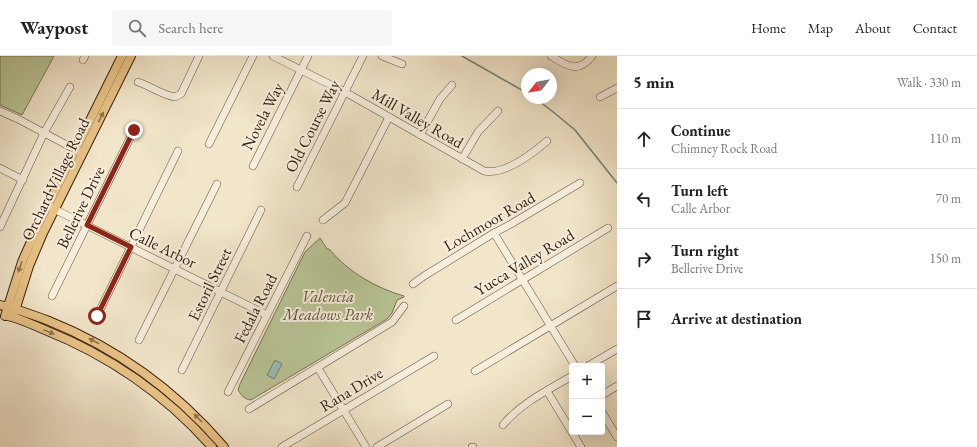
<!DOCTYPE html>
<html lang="en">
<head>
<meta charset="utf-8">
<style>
	body { margin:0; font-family:"EB Garamond",serif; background:#f6f6f6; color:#222 }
	.controls { position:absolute; right:12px; bottom:12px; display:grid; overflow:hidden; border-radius:4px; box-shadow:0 4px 16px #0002 }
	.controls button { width:36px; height:36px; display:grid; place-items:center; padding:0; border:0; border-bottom:1px solid #e0e0e0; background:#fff; color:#222; font:20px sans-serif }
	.compass { position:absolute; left:521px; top:12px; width:36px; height:36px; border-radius:50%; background:#fff; box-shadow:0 4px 16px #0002; rotate:239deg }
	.stop { position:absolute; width:12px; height:12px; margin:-9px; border:3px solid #8f2418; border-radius:50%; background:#fff }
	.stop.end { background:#8f2418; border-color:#fff; box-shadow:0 1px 4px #0008 }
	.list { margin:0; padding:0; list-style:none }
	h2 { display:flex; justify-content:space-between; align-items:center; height:52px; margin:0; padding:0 16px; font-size:17px }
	h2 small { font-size:13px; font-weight:400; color:#767676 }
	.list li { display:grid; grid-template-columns:26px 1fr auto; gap:12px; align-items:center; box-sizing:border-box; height:60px; padding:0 16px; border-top:1px solid #e0e0e0 }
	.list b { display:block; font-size:15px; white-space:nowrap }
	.list p { margin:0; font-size:13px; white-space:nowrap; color:#767676 }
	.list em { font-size:13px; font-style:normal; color:#767676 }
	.icon { flex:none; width:22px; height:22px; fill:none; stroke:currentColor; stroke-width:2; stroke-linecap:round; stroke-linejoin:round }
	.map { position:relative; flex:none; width:617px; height:391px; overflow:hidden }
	header { display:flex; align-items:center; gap:24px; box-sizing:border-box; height:56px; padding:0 20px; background:#fff; border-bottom:1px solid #e0e0e0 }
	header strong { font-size:19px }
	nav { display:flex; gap:22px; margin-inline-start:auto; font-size:14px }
	.search { width:280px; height:36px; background:#f6f6f6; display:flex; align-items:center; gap:10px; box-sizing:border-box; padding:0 14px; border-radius:4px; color:#767676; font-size:15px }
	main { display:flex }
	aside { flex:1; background:#fff }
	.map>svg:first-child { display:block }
	.green { fill:#b9c597; stroke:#787353 }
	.water { fill:#9bbebb; stroke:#737f76 }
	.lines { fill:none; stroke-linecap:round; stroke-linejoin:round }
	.stream { stroke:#737f76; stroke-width:1.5 }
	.minor-casing { stroke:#66523e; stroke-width:8 }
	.major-casing { stroke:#38210f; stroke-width:10 }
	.minor { stroke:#f6eedd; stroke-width:7 }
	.major { stroke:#e8c285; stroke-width:8 }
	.oneway { fill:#90724a }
	.route { stroke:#8f2418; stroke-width:5 }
	.labels { text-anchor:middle; stroke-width:4; stroke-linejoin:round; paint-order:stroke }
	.street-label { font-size:16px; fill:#38210f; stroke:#f6eedd }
	.park-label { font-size:16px; font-style:italic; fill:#5f5238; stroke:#f6eedd }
</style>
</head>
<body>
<header>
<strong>Waypost</strong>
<div class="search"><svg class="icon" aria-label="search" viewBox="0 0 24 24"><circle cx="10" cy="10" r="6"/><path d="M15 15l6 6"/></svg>Search here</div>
<nav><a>Home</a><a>Map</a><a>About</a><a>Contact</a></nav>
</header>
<main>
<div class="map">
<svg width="617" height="391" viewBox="0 0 617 391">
	<rect width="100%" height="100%" fill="#f1e5ca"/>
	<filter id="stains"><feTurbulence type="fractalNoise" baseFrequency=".005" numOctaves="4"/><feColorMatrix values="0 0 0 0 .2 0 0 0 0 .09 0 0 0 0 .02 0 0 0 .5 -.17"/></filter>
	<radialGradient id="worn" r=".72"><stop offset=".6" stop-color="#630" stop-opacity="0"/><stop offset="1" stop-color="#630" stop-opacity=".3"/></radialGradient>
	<g class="green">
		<polygon points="0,0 54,0 22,59 0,49"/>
		<path d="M320 182 327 193H329C348 216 376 232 404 240V241L397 244 392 257 387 263 251 344C244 343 242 340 238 334L240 328 305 196Z"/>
	</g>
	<polygon class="water" points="275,304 282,308 274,323 267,319"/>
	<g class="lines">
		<g class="stream">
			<polyline points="462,0 527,37"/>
			<polyline points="535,42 552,55 575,74 617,127"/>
		</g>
		<defs>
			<g id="minor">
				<path d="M273 0 345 36 484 115C505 119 532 98 547 85"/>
				<polyline points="382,0 402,8"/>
				<path d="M551 0C567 10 578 18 592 0"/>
				<polyline points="83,4 85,0"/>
				<path d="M138 26C150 30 162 39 175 41L181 38 199 0"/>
				<polyline points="600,41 617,32"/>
				<polyline points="0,55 18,63 80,96"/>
				<polyline points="420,79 440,43 452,29"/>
				<polyline points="209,88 253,0"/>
				<polyline points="462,103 478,76 498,55"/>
				<polyline points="253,110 308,0"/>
				<polyline points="0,112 23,124"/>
				<polyline points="297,131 363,0"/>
				<polyline points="50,151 267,259"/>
				<polyline points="323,164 345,147 389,61"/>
				<polyline points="0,171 44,77 70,31"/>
				<polyline points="494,177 575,310"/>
				<polyline points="413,228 424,220 494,177 511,168 580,127"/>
				<polyline points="52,240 134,74"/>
				<polyline points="97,260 178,95"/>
				<polyline points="456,264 608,172"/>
				<polyline points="139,284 217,128"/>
				<polyline points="588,310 617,293"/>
				<polyline points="318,312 366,391"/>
				<polyline points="182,314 261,154"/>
				<polyline points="475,315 617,230"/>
				<polyline points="547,335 581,391"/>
				<polyline points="228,336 307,180"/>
				<polyline points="602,339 617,330"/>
				<polyline points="249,353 392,266 404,250"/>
				<polyline points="602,356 617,381"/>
				<path d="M503 369C521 347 548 334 572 320"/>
				<polyline points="282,391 434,300"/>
				<polyline points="377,391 448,348"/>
				<polyline points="472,391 473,391"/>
			</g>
			<g id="major">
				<path d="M0 249C17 253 33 259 49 265 119 293 175 334 224 391"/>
				<polyline points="5,260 22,206 40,165 122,0"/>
				<path d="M8 260C21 263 33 269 45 274 110 300 166 339 212 391"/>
				<polyline points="13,261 29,210 43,177 131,0"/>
			</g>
		</defs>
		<use href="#minor" class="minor-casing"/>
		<use href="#major" class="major-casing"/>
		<use href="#minor" class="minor"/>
		<use href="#major" class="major"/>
	</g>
	<defs><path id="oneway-solid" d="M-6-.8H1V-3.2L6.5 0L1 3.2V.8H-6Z"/></defs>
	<g class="oneway">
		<use href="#oneway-solid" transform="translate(101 61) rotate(-64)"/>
		<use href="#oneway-solid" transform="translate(20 211) rotate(110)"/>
		<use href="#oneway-solid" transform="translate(49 276) rotate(22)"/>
		<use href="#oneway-solid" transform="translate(94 285) rotate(-153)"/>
		<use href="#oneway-solid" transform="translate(198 362) rotate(-135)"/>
	</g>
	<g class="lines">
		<polyline class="route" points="97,260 131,191 87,169 134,74"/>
	</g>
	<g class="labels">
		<g class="street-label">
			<text transform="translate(262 60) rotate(-63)" y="6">Novela Way</text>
			<text transform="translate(418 62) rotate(30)" y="6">Mill Valley Road</text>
			<text transform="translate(312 70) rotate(-63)" y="6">Old Course Way</text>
			<text transform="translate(55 123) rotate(-64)" y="6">Orchard Village Road</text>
			<text transform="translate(80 151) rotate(-64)" y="6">Bellerive Drive</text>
			<text transform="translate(489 165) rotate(-30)" y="6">Lochmoor Road</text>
			<text transform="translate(163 191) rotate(26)" y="6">Calle Arbor</text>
			<text transform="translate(524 206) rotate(-31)" y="6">Yucca Valley Road</text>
			<text transform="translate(209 228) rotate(-64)" y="6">Estoril Street</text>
			<text transform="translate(255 252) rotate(-63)" y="6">Fedala Road</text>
			<text transform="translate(351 333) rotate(-31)" y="6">Rana Drive</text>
		</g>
		<g class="park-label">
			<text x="328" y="246">Valencia<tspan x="328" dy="18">Meadows Park</tspan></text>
		</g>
	</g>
	<rect width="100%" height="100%" filter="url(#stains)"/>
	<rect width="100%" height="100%" fill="url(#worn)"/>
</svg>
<div class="controls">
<button>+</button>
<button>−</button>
</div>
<svg class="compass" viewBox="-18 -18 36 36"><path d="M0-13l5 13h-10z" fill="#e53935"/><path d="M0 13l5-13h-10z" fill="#767676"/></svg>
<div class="stop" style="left:97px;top:260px"></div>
<div class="stop end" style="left:134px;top:74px"></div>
</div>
<aside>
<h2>5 min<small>Walk · 330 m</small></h2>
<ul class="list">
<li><svg class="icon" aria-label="ahead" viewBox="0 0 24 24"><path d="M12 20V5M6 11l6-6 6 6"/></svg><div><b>Continue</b><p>Chimney Rock Road</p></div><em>110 m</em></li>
<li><svg class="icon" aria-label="left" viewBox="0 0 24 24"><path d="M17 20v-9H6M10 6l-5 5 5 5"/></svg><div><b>Turn left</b><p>Calle Arbor</p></div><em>70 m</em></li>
<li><svg class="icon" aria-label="right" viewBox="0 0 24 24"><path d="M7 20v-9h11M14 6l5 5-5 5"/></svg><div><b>Turn right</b><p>Bellerive Drive</p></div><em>150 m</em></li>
<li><svg class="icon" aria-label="arrive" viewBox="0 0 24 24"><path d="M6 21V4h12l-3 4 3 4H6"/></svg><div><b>Arrive at destination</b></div></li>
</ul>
</aside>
</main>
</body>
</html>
